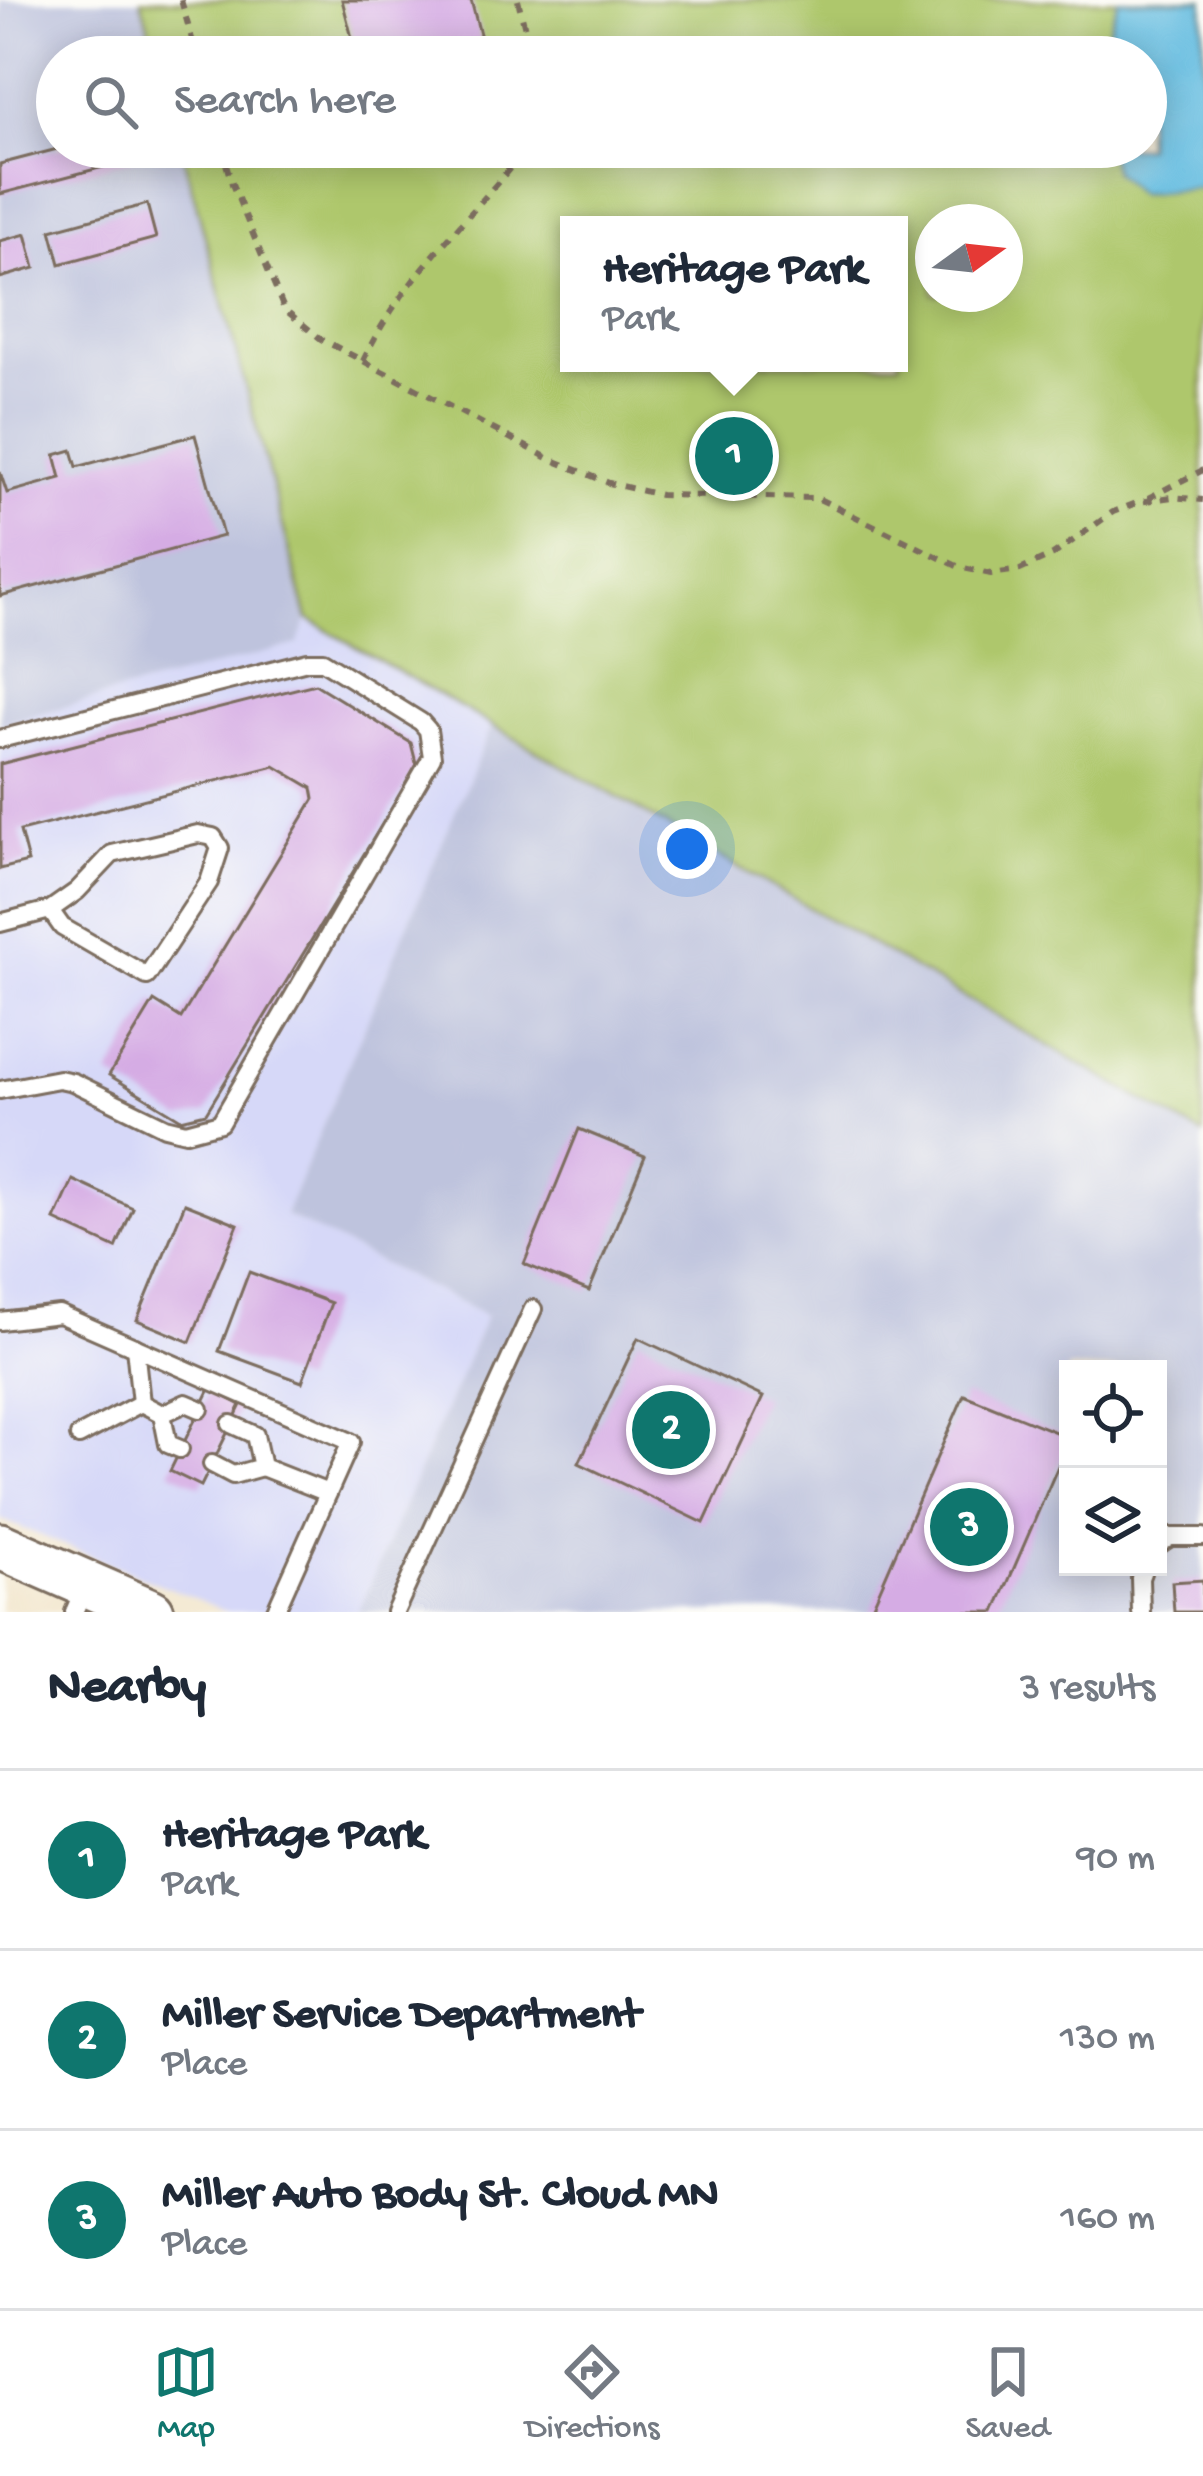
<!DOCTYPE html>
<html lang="en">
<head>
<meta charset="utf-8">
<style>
	body { margin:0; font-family:"Gochi Hand",sans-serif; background:#f2f2f3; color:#1f2937 }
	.controls { position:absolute; right:36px; bottom:36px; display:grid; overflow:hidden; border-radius:0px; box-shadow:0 6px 30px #0003 }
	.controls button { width:108px; height:108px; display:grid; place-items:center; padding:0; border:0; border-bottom:3px solid #e0e1e3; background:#fff; color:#1f2937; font:60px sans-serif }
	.compass { position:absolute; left:915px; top:204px; width:108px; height:108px; border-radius:50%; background:#fff; box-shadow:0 6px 30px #0003; rotate:75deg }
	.you { position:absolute; left:687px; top:849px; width:42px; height:42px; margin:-30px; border:9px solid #fff; border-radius:50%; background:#1a73e8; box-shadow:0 0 0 18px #1a73e833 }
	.badge { display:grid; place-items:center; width:78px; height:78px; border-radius:50%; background:#0f766e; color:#fff; font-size:39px; font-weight:700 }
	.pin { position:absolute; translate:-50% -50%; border:6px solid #fff; box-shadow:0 3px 12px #0006 }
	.popup { position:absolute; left:560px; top:216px; width:348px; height:156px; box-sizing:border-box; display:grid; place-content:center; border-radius:0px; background:#fff; filter:drop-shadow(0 3px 9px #0005); font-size:39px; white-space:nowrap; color:#747a83 }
	.popup b { font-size:45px; color:#1f2937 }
	.popup::after { content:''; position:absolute; left:50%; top:100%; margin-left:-24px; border:24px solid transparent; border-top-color:#fff }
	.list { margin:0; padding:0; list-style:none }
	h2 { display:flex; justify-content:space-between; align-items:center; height:156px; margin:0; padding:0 48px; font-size:51px }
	h2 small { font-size:39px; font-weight:400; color:#747a83 }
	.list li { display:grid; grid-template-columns:78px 1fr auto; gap:36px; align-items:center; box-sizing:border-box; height:180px; padding:0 48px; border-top:3px solid #e0e1e3 }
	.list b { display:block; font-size:45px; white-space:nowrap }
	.list p { margin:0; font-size:39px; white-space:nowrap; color:#747a83 }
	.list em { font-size:39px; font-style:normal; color:#747a83 }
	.icon { flex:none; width:66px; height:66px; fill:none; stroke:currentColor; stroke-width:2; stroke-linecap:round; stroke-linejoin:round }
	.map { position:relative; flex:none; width:1203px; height:1612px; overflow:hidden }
	.search { position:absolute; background:#fff; box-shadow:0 6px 30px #0003; left:36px; right:36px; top:36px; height:132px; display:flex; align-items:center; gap:30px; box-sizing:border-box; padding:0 42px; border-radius:66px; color:#747a83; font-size:45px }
	.sheet { height:696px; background:#fff }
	nav { display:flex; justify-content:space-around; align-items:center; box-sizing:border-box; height:168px; border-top:3px solid #e0e1e3; background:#fff; font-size:33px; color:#747a83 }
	nav a { display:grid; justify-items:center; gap:6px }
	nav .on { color:#0f766e }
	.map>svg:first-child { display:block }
	.built { fill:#d6d8f8 }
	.industrial { fill:#bec3dd; fill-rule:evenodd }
	.green { fill:#aec76c; stroke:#747845; stroke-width:3; fill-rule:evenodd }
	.water { fill:#63bce0; stroke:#4f737f; stroke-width:3 }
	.building { fill:#d5ace4 }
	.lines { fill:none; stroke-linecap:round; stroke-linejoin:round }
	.lane-casing { stroke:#7c6d5e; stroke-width:22 }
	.secondary-casing { stroke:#7c6d5e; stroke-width:51 }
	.path { stroke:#7c6d5e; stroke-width:6; stroke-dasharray:9 9; stroke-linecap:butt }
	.lane { stroke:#fff; stroke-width:16 }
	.secondary { stroke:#fff; stroke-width:45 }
</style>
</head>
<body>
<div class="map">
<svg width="1203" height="1612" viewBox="0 0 1203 1612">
	<rect width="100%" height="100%" fill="#fdfcf7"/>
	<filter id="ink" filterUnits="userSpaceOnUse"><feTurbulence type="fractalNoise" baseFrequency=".00833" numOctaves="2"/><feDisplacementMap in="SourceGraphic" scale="24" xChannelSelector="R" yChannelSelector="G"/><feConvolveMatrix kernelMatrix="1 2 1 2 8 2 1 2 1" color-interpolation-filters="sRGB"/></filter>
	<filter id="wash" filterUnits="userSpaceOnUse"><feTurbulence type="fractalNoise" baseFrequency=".004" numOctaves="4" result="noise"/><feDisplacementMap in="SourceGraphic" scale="48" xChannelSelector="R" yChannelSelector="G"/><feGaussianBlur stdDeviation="2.7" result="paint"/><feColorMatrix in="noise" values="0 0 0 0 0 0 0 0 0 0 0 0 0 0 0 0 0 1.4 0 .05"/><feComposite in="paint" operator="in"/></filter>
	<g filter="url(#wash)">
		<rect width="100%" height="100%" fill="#f4ead4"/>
		<polygon class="built" points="308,619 492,725 285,1215 486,1316 358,1612 228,1612 0,1519 0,724 297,644"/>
		<g class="industrial">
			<polygon points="0,0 141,0 157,57 57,57 57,147 181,147 308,619 298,644 0,724"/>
			<path d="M492 725 1203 1135V1612H358L486 1316 285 1215ZM1068 1369H1158V1567H1068Z"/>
		</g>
		<path class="green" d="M141 0H1203V1135L308 619 181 147H1146V57H157ZM933 222H1005V294H933ZM569 225H899V363H569Z"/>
		<polygon class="water" points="1118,0 1203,0 1203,187 1138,194 1114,172 1107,147 1146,147 1146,57 1100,57"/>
		<g id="blocks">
			<g class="building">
				<polygon points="342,0 471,0 486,57 357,57"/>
				<polygon points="65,147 131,147 134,159 0,194 0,164"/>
				<polygon points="147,204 156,238 60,264 51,230"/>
				<polygon points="26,234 35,268 0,278 0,241"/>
				<polygon points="195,435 223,536 0,596 0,472 7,493 61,478 55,455 72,450 77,467"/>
				<polygon points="315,684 411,743 417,767 206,1113 181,1119 109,1075 154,1001 181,1018 314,799 312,788 275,766 20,831 28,862 0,869 0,764"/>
				<polygon points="579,1129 645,1156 589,1291 524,1264"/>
				<polygon points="73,1180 133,1208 116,1248 55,1220"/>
				<polygon points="185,1203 238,1224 190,1342 137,1320"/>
				<polygon points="249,1272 331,1303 302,1382 219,1351"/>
				<polygon points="638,1338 763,1397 704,1523 579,1463"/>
				<polygon points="210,1389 241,1405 201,1486 170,1471"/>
				<polygon points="964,1395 1068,1437 1068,1443 995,1612 870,1612"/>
				<polygon points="1203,1580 1203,1612 1174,1612 1172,1582"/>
			</g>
		</g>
	</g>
	<g filter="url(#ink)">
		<use href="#blocks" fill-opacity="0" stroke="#7c6d5e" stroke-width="3"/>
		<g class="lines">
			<defs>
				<g id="lane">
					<polyline points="0,739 307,661 323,661 421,722 428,730 432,757 220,1123 186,1132 165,1127 73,1082 59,1079 0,1090"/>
					<polyline points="0,923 50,910 77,891 112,854 198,834 213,837 220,848 209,882 147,976 62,927 50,910"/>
					<polyline points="0,1321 59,1314 351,1442 275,1612"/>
					<polyline points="135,1347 141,1403 162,1414 168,1444 180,1449"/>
					<polyline points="162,1414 186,1403 200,1409"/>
					<polyline points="79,1436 141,1403"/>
					<polyline points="212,1464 233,1475 262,1467 255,1435 231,1424"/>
					<polyline points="262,1467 328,1493"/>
					<polyline points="1158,1545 1170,1537 1203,1537"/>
					<polyline points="74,1612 86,1584"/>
					<polyline points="395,1612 533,1309"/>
					<polyline points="1141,1612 1140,1578 1144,1567"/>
				</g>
				<polyline id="secondary" points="0,1546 151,1612"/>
			</defs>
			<use href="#lane" class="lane-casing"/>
			<use href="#secondary" class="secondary-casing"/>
			<g class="path">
				<polyline points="181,0 197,57"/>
				<polyline points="518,0 532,57"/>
				<polyline points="221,147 232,184 284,309 321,339 550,459 609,483 660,495 817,498 959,567 991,574 1020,570 1053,555 1113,512 1139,502 1172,497 1203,500"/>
				<path d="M363 361C403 276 470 220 527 147"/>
				<polyline points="1148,498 1203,470"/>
			</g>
			<use href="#lane" class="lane"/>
			<use href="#secondary" class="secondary"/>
		</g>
	</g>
</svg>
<div class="controls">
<button><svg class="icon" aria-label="locate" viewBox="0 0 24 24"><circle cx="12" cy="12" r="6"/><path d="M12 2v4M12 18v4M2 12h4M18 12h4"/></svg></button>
<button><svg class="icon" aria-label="layers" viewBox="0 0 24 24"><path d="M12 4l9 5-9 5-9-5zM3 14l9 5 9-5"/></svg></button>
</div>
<svg class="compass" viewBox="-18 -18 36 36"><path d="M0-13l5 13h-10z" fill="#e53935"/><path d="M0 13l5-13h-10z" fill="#747a83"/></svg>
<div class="you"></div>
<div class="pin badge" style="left:734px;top:456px">1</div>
<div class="popup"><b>Heritage Park</b>Park</div>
<div class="pin badge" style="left:671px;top:1430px">2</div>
<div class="pin badge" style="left:969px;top:1527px">3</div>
<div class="search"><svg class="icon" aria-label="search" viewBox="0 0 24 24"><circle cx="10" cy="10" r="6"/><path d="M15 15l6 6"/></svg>Search here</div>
</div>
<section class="sheet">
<h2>Nearby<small>3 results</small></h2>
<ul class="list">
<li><span class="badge">1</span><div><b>Heritage Park</b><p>Park</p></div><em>90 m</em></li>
<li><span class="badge">2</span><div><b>Miller Service Department</b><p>Place</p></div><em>130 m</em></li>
<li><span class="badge">3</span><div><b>Miller Auto Body St. Cloud MN</b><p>Place</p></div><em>160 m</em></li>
</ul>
</section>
<nav>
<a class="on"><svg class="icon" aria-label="map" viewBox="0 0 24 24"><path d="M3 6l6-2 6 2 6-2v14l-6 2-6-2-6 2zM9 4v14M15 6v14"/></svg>Map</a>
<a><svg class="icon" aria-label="directions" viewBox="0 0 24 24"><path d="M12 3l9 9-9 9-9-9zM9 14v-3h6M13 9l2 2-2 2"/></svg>Directions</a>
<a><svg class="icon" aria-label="saved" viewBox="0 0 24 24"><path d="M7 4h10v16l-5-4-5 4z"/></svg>Saved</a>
</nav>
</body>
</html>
